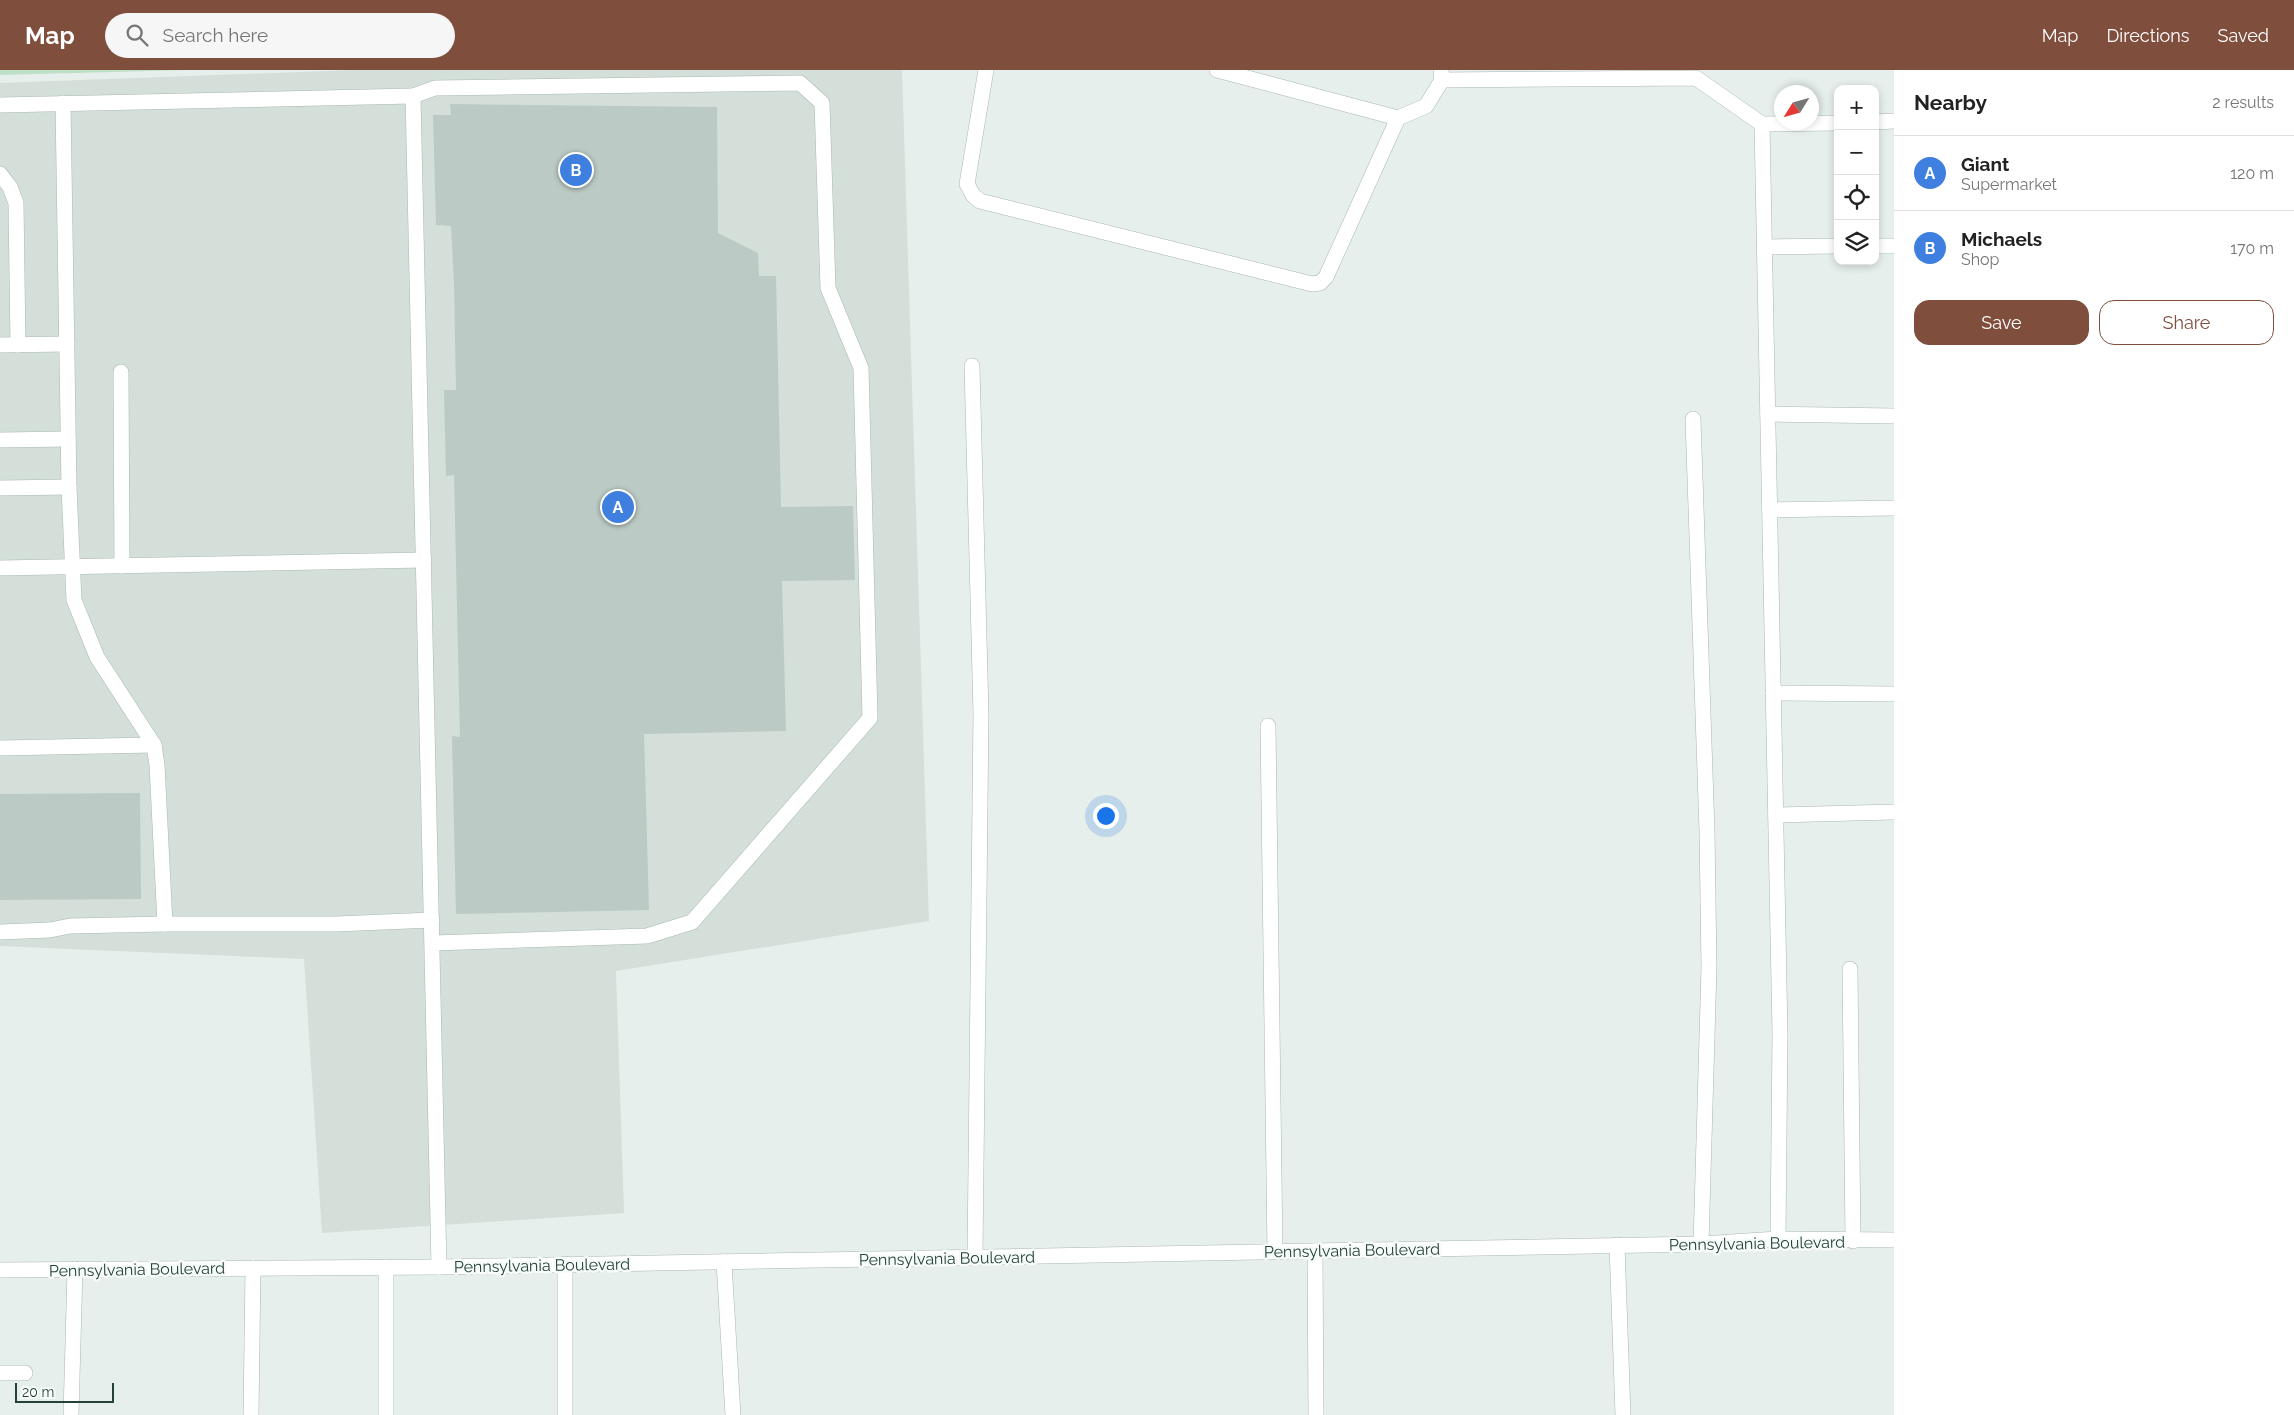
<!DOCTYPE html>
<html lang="en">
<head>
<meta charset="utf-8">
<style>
	body { margin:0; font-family:Raleway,sans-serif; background:#f6f6f6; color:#222 }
	.controls { position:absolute; right:15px; top:15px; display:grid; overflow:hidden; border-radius:10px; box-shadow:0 2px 8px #0003 }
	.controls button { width:45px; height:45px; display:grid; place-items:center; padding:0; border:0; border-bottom:1px solid #e0e0e0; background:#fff; color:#222; font:25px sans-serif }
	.compass { position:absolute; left:1774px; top:15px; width:45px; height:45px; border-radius:50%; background:#fff; box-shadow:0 2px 8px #0003; rotate:233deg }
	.scale { position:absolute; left:15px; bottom:12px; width:99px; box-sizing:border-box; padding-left:5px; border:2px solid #24423a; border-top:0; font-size:14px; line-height:18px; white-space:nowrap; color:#24423a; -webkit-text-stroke:4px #f7fbf9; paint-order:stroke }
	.you { position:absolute; left:1105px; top:745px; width:18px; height:18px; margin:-12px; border:4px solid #fff; border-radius:50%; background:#1a73e8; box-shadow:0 0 0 8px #1a73e833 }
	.badge { display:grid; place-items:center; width:32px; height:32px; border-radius:50%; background:#804e3d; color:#fff; font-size:16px; font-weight:700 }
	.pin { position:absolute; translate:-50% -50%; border:2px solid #fff; box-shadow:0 1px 5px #0006 }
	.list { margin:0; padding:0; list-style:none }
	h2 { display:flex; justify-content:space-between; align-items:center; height:65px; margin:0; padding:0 20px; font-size:21px }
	h2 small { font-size:16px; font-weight:400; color:#767676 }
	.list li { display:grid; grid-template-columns:32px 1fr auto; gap:15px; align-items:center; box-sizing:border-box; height:75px; padding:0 20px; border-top:1px solid #e0e0e0 }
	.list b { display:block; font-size:19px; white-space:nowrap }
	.list p { margin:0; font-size:16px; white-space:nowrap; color:#767676 }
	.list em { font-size:16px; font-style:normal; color:#767676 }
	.actions { display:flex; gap:10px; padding:15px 20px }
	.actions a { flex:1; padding:11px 0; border:1px solid #804e3d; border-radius:15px; text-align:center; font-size:18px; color:#804e3d }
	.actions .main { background:#804e3d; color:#fff }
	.icon { flex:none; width:28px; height:28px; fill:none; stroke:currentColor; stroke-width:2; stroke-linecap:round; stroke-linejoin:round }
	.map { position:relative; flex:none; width:1894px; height:1345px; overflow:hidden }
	header { display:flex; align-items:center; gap:30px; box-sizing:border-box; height:70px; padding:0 25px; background:#804e3d; color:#fff }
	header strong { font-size:24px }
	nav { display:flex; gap:28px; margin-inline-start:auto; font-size:18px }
	.search { width:350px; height:45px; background:#f6f6f6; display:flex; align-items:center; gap:12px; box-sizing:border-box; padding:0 18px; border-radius:28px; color:#767676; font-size:19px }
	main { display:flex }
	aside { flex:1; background:#fff }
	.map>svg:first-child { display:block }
	.built { fill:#d4dfda }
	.green { fill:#bfe0c8 }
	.building { fill:#bbcac4 }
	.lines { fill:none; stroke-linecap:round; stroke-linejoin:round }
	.service-casing { stroke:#a8b8b2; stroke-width:16 }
	.minor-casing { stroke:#a8b8b2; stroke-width:16 }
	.service { stroke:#fff; stroke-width:15 }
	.minor { stroke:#fff; stroke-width:15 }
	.labels { text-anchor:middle; stroke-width:5; stroke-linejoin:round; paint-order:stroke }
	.street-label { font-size:16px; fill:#24423a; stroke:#f7fbf9 }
</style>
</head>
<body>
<header>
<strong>Map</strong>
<div class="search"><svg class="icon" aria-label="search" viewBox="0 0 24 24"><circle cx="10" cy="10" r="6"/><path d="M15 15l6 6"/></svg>Search here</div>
<nav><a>Map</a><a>Directions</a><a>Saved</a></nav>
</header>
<main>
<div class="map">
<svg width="1894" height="1345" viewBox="0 0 1894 1345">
	<rect width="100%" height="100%" fill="#e6efeb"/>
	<polygon class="built" points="354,0 902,0 929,851 616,901 624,1143 322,1163 304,889 0,876 0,13"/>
	<polygon class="green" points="0,0 188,0 0,5"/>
	<g class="building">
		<polygon points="450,34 717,37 718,163 758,183 759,206 776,206 781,437 853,436 855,510 782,511 786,661 644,664 649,840 456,844 452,666 460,667 454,405 446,406 444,320 456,320 454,213 451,156 436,155 433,45 451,45"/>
		<polygon points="140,723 141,829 0,830 0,724"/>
	</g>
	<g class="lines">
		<defs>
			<g id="service">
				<polyline points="986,0 967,114 973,125 980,131 1312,214 1320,213 1326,207 1398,48"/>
				<polyline points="1217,0 1398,48 1426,36 1442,10"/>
				<polyline points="1441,0 1442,10 1696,8 1762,54 1838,53"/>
				<polyline points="63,33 69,417 74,530 97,587 154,675 157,695 165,854"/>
				<polyline points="0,35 413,26"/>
				<polyline points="1875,52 1894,51"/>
				<polyline points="1762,54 1780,964 1778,1169"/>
				<polyline points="0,104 10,117 16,133 18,275"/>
				<polyline points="1875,176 1894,176"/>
				<polyline points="1765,177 1838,176"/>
				<polyline points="0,275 67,274"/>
				<polyline points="972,296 981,644 975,1187"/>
				<polyline points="121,302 122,496"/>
				<polyline points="1768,344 1894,346"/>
				<polyline points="1693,349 1707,761 1709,897 1701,1174"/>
				<polyline points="0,370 68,369"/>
				<polyline points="0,418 69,417"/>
				<polyline points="1770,440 1894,438"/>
				<polyline points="0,498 424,490"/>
				<polyline points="1773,623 1894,624"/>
				<polyline points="1268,656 1275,1181"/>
				<polyline points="0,678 154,675"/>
				<polyline points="1776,745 1894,742"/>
				<polyline points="0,862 50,860 70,856 165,854 336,854 432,850"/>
				<polyline points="433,873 647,866 692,852 870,648 861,298 828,218 822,33 800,13 435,18 413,26 439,1197"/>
				<polyline points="1850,899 1853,1171"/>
				<polyline points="1617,1175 1623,1345"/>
				<polyline points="1315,1181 1316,1345"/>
				<polyline points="724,1192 733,1345"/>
				<polyline points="565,1194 565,1345"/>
				<polyline points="0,1303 25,1303"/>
				<polyline points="71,1345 75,1199"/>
				<polyline points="251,1345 253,1198"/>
				<polyline points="386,1345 386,1197"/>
			</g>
			<polyline id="minor" points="0,1200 439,1197 1701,1174 1778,1169 1894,1170"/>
		</defs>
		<use href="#service" class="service-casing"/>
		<use href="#minor" class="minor-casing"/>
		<use href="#service" class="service"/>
		<use href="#minor" class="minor"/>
	</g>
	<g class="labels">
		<g class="street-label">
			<text transform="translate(1757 1173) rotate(-1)" y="6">Pennsylvania Boulevard</text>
			<text transform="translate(1352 1180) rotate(-1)" y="6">Pennsylvania Boulevard</text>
			<text transform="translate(947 1188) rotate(-1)" y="6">Pennsylvania Boulevard</text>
			<text transform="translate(542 1195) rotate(-1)" y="6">Pennsylvania Boulevard</text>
			<text transform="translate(137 1199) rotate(-1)" y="6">Pennsylvania Boulevard</text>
		</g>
	</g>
</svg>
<div class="controls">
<button>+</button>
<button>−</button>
<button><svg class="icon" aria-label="locate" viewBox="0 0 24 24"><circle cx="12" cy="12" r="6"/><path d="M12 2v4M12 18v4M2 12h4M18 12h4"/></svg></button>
<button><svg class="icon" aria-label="layers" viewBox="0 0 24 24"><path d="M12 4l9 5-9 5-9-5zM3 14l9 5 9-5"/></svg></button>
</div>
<svg class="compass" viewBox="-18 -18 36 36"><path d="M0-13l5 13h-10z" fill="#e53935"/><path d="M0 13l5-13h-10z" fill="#767676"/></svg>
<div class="scale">20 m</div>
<div class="you"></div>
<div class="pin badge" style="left:618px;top:437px;background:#3f7fe0">A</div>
<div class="pin badge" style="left:576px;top:100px;background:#3f7fe0">B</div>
</div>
<aside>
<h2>Nearby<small>2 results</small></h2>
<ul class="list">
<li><span class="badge" style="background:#3f7fe0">A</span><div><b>Giant</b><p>Supermarket</p></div><em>120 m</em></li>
<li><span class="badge" style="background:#3f7fe0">B</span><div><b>Michaels</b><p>Shop</p></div><em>170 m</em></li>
</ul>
<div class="actions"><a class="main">Save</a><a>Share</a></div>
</aside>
</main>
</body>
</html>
